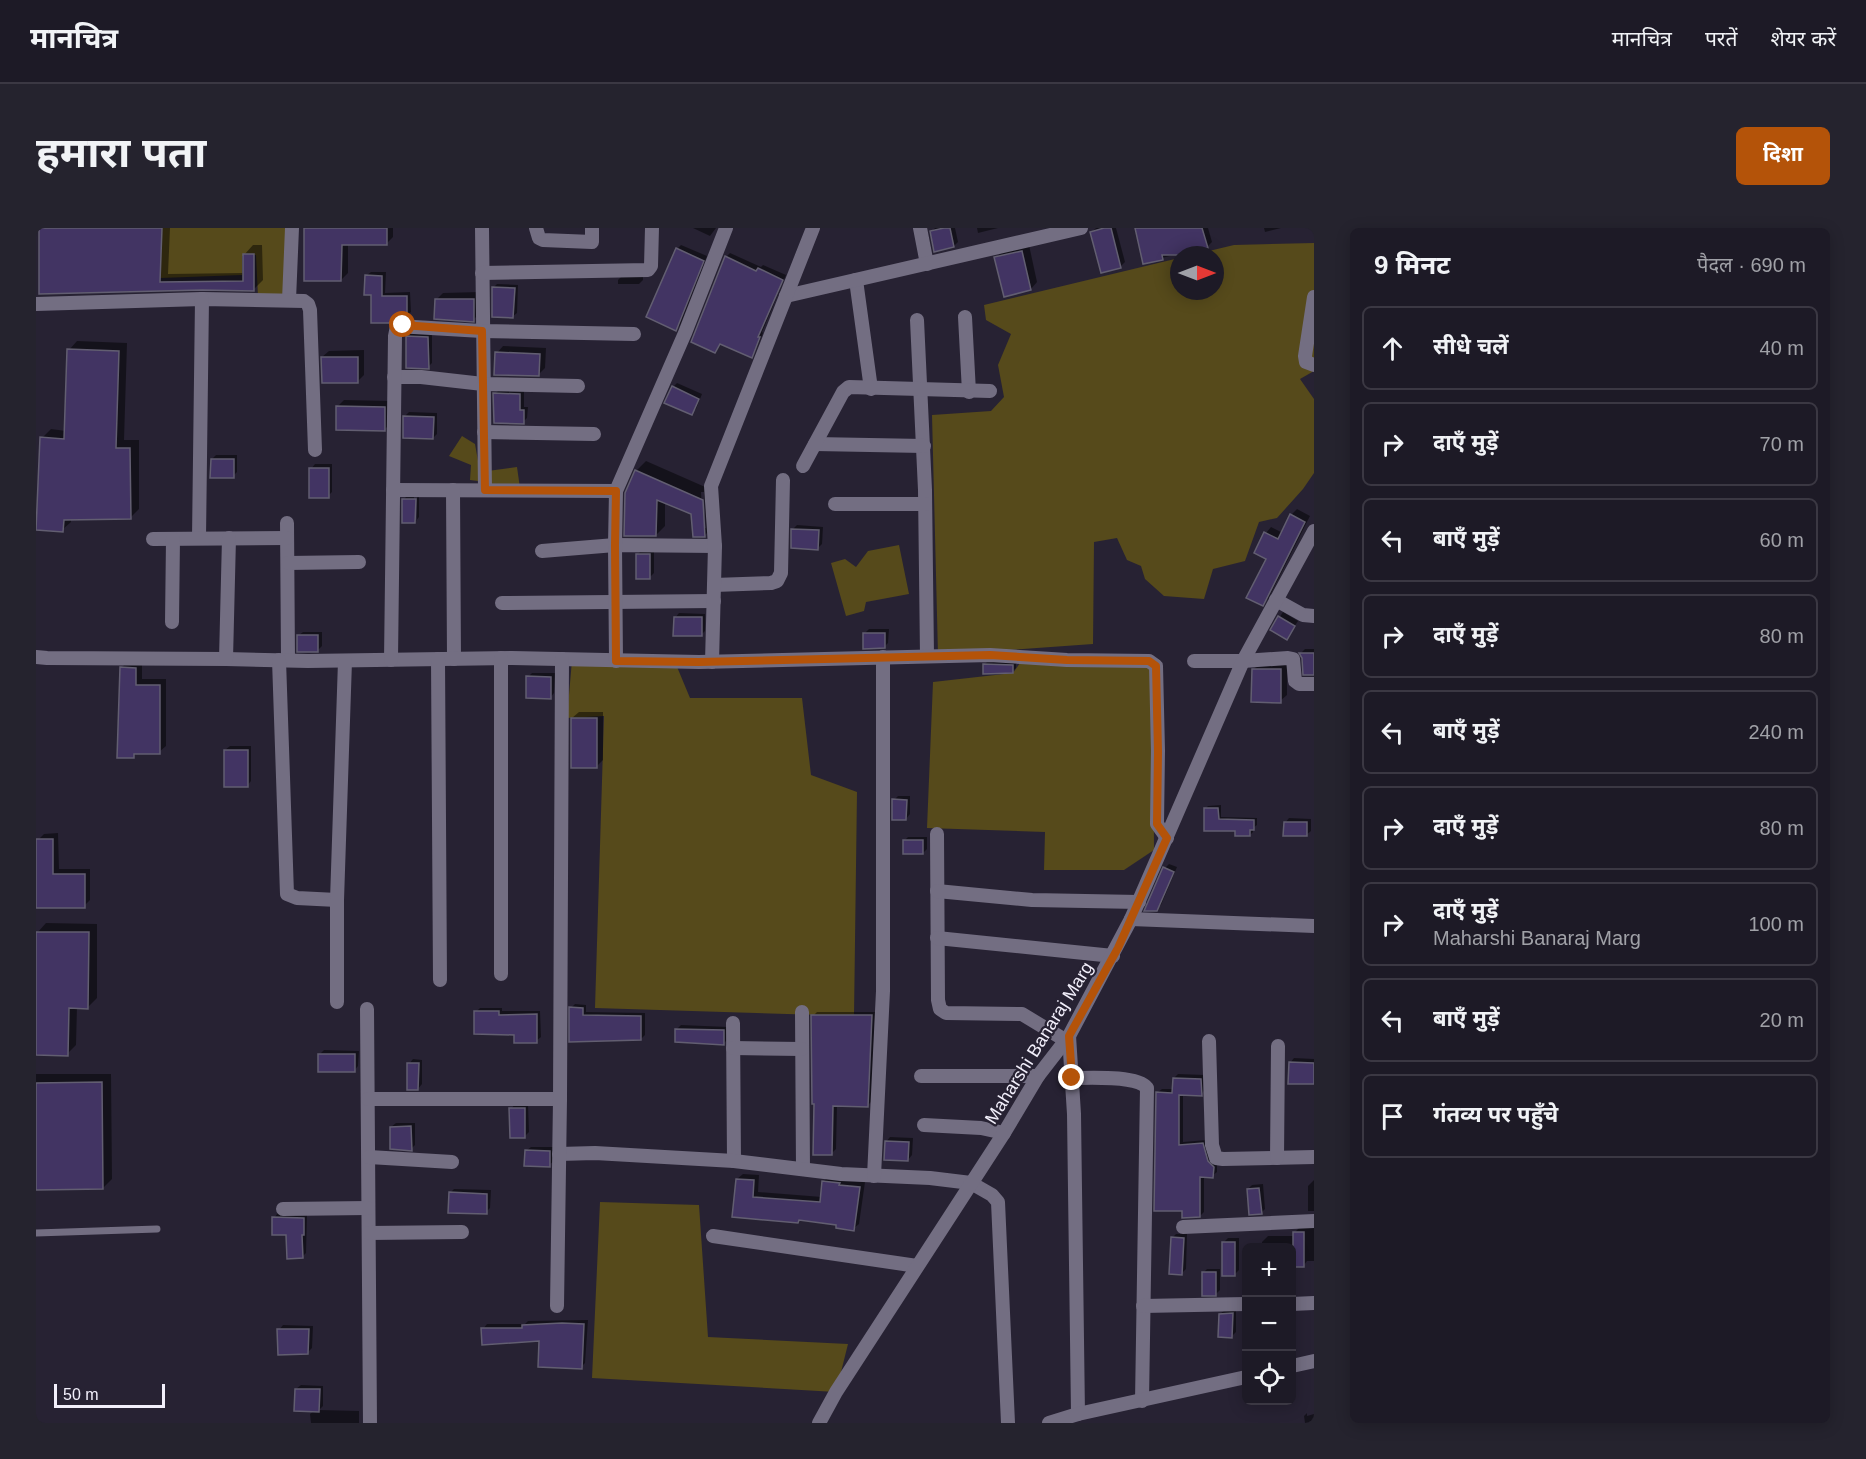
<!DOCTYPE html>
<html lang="hi">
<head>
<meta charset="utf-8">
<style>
	body { margin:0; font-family:Arial,"Noto Sans Devanagari",sans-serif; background:#25232e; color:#f1f3f6 }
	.controls { position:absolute; right:18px; bottom:18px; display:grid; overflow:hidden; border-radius:9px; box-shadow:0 3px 15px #0003 }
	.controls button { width:54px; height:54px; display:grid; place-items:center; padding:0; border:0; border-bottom:2px solid #3b3843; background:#1d1a26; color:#f1f3f6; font:30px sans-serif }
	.compass { position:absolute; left:1134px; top:18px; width:54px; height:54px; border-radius:50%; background:#1d1a26; box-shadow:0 3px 15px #0003; rotate:90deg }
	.scale { position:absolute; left:18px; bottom:15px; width:111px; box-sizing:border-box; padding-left:6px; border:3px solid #f2effb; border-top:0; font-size:16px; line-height:21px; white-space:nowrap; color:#f2effb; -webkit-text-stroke:4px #272233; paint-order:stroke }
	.stop { position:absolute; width:18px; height:18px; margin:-14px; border:4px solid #b45309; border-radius:50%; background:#fff }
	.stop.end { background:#b45309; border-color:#fff; box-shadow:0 2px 6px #0008 }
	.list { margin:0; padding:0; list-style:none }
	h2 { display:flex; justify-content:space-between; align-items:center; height:78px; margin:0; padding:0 24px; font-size:26px }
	h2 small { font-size:20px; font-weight:400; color:#a0a1a7 }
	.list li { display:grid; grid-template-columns:39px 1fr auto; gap:18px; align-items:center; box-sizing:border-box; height:84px; margin:0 12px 12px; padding:0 12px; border:2px solid #3b3843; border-radius:9px }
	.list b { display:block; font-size:22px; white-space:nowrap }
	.list p { margin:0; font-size:20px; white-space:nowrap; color:#a0a1a7 }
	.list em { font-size:20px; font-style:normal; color:#a0a1a7 }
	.icon { flex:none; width:33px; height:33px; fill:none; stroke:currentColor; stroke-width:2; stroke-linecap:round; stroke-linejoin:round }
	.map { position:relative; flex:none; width:1278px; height:1195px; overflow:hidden; border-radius:9px }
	header { display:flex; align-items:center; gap:36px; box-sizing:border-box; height:84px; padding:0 30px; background:#1d1a26; border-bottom:2px solid #3b3843 }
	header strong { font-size:28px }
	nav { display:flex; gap:33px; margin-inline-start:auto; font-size:21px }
	.intro { display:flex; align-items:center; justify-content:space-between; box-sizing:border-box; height:144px; padding:0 36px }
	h1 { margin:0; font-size:42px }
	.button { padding:15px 27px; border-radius:9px; background:#b45309; color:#fff; font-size:21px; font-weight:700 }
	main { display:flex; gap:36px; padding:0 36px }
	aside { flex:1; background:#1d1a26; border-radius:9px; box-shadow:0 3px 15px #0003 }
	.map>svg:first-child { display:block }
	.green { fill:#564a1b }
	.shadow { fill:#0007; fill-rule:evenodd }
	.building { fill:#423463; stroke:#625e71; stroke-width:1.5 }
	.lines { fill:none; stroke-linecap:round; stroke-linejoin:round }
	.service { stroke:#736e82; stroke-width:7 }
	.minor { stroke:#736e82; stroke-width:14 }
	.route { stroke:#b45309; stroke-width:8 }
	.labels { text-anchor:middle; stroke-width:4.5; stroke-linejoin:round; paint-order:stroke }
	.street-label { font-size:18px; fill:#f2effb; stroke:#272233 }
</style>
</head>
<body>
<header>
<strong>मानचित्र</strong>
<nav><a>मानचित्र</a><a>परतें</a><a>शेयर करें</a></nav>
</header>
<div class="intro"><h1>हमारा पता</h1><a class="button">दिशा</a></div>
<main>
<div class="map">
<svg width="1278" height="1195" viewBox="0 0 1278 1195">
	<rect width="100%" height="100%" fill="#272233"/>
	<g class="green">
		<polygon points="122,0 257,0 260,68 222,69 220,27 206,28 206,47 124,50"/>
		<polygon points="1278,15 1278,143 1264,151 1278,171 1278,245 1267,261 1241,290 1223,294 1209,333 1177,341 1168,371 1128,368 1109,351 1105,338 1091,332 1081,310 1058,314 1057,416 902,427 896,187 955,183 968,169 962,137 975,106 950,92 948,77 1143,30 1143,63 1179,63 1179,27 1156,27 1198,17"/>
		<polygon points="426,208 439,216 444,244 481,239 485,267 450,254 434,252 435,237 413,228"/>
		<polygon points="863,317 873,366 830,374 828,383 810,388 795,335 809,331 820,339 832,323"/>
		<polygon points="991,425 1117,436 1118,622 1088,642 1008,642 1009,604 891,600 897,454 977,445"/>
		<polygon points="536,432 639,434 654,470 766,470 775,547 821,564 818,788 559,780 568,488 531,490"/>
		<polygon points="564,974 663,977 672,1109 812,1116 800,1164 556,1150"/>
	</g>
	<g class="shadow">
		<polygon points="4,0 134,0 132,46 208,45 208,27 217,17 226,17 227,52 217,62 166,60 4,65"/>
		<polygon points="270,0 357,0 357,9 350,16 312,15 312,45 305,52"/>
		<polygon points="657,0 680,0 674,8"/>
		<polygon points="899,0 919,0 922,14 918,18 895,4"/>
		<polygon points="941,0 962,0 942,5"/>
		<polygon points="1060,0 1080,0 1089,34 1085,38 1056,4"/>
		<polygon points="1100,0 1172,0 1176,14 1171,19 1109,34"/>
		<polygon points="1228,0 1245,0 1229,4"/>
		<polygon points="645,17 671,28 644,97 640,101 641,21"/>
		<polygon points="993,17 1001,54 995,61 960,30 967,23"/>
		<polygon points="694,25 725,39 727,37 750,47 726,104 727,105 719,124 715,128 685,115 679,124 690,29"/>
		<polygon points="335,44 350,44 349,65 374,64 375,84 370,88 336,66 330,48"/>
		<polygon points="586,48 607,48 607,52 603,56 582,56 582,52"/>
		<polygon points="461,56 482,57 481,85 476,89 457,60"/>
		<polygon points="444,64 444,85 437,92 400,72 407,65"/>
		<polygon points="375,104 396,105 396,135 392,139 371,108"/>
		<polygon points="41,113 91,115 88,212 103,212 103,281 95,289 35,290 35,294 26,302 6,210 15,201 30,203 33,122"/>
		<polygon points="467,118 510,120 509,140 502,147 461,125"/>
		<polygon points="328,122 328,147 321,154 286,129 293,123"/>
		<polygon points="641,155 666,166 660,181 655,185 637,159"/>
		<polygon points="463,162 488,162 488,179 492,179 491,190 487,194 459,166"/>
		<polygon points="308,172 355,173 355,195 348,202 301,179"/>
		<polygon points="373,184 401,185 401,206 397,210 369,188"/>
		<polygon points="180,227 201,227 201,244 197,248 176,231"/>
		<path d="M610 233 676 262 678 298 669 307 656 285 629 274V298L620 307 590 265 600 243ZM665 264H668L670 300H667Z"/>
		<polygon points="279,236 296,236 296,264 292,268 275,241"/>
		<polygon points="372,267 378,267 378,292 381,292 381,267 383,267 383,289 379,294 367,272"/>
		<polygon points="1261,281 1274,288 1232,371 1226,376 1232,330 1230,305 1235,299 1247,305 1255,287"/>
		<polygon points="761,297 787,299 786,316 782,320 756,302"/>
		<polygon points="605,323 618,323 618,345 614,349 601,327"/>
		<polygon points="1247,384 1262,393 1251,410 1236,401"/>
		<polygon points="643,385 669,386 669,403 665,407 639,390"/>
		<polygon points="833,401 853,401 852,415 848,419 829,405"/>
		<polygon points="267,404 286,404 286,418 282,422 262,408"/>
		<polygon points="1269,421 1278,421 1278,446 1265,425"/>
		<polygon points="92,433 106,433 106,451 130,451 130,518 123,524 102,524 97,529 85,440"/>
		<polygon points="952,433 980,434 980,440 976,444 948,437"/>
		<polygon points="1224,435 1251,435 1251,467 1244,473 1217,442"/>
		<polygon points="496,445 519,445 518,465 514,470 492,449"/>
		<polygon points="543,484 567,484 567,532 560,539 536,490"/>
		<polygon points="194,518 215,518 215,553 211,558 189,522"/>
		<polygon points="862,568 874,568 874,586 870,591 858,572"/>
		<polygon points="1185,577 1185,589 1221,590 1221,597 1217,600 1217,604 1214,607 1201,601 1170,602 1169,581 1172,578"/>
		<polygon points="1253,590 1275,591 1275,603 1270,607 1249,595"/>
		<polygon points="22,605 23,641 54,641 54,672 48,678 2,678 2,612 8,606"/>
		<polygon points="872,609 891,609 891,621 887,625 868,613"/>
		<polygon points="1133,636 1141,639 1125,677 1120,681 1129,640"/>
		<polygon points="10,695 61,696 61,770 52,779 41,779 40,817 31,826 0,826 1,705"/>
		<polygon points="539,776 550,777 550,784 609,785 609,807 605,811 535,813 535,780"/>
		<polygon points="444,780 466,780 466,783 504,783 505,809 500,813 479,805 440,784"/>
		<polygon points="781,784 839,784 836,873 832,877 801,877 800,921 796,925 780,874 777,788"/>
		<polygon points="645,797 692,799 692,811 688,815 641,801"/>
		<polygon points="288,822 323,823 322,838 318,843 283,827"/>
		<polygon points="1258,830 1278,831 1278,855 1254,835"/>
		<polygon points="377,831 386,832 386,856 382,861 373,836"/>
		<polygon points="0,846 75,846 76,951 67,960 0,960"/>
		<polygon points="1142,846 1169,847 1169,862 1165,866 1147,866 1147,914 1171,912 1181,934 1181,944 1176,948 1168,948 1168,984 1164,988 1121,865 1126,861 1138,861 1138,850"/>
		<polygon points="479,876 492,876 493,904 489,908 475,881"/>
		<polygon points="360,895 379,895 379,917 375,921 355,899"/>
		<polygon points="854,909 877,910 876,927 872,932 850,914"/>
		<polygon points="495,919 518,919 518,933 513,937 490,923"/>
		<polygon points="707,946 723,947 722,964 786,969 788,953 793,948 808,952 829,954 823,996 817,1001 802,996 764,991 762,993 698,988 701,951"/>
		<polygon points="1278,952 1278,983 1272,983 1272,958"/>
		<polygon points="1227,956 1229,981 1225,985 1212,961 1216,957"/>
		<polygon points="418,961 455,962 454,980 450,984 414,965"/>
		<polygon points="242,985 271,986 270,1025 266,1029 251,1005 238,990"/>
		<polygon points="1278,997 1278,1033 1271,1033 1268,1037 1256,1037 1256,1020 1226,1020 1226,1014 1232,1008 1259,1008 1259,1004 1265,998"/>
		<polygon points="1140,1006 1151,1006 1150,1041 1146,1045 1136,1010"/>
		<polygon points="1192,1010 1203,1010 1203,1042 1199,1046 1188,1014"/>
		<polygon points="1171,1041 1184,1041 1184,1062 1180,1066 1167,1045"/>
		<polygon points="1189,1082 1200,1082 1200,1104 1196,1108 1184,1086"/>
		<polygon points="552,1092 549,1135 545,1139 504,1112 447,1101 451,1096 489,1096 492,1093"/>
		<polygon points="247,1097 277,1098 276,1120 272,1124 243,1102"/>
		<polygon points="265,1157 287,1158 287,1178 283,1182 323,1183 323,1195 275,1195 274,1186 279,1182 260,1161"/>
		<polygon points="1271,1185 1271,1188 1278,1186 1278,1195 1269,1195 1268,1188"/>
	</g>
	<g class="building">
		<polygon points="3,0 126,0 124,54 207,53 207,26 218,26 218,63 166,62 3,66"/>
		<polygon points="268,0 351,0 351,17 306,17 305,53 268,53"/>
		<polygon points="908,0 914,0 918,19 898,24 894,3"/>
		<polygon points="1068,0 1075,0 1085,40 1065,45 1054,4"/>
		<polygon points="1099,0 1166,0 1172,20 1149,27 1126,27 1127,32 1107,36"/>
		<polygon points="640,20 668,33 640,103 610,89"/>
		<polygon points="986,23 995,62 968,69 958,29"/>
		<polygon points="689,28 720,43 722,40 747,52 722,109 724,109 716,130 684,116 679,125 655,114"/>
		<polygon points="329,47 346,48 346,68 371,68 371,90 358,90 353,95 335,95 335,67 328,67"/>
		<polygon points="456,59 479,60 477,90 456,89"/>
		<polygon points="399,71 438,71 438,94 398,91"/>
		<polygon points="370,108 392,109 393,141 370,140"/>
		<polygon points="31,121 83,123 80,220 94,220 95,291 28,292 27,304 0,302 4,209 28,211"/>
		<polygon points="459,124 504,126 503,148 458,147"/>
		<polygon points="285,129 322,129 322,155 286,155"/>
		<polygon points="636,158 663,171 656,187 628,175"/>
		<polygon points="457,165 484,166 484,182 488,182 488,196 458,195"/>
		<polygon points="300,178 349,179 349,203 300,202"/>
		<polygon points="367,188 398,189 397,211 367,210"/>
		<polygon points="175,231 198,231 198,250 174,250"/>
		<rect x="273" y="240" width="20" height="30"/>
		<polygon points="599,242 667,272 669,309 657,309 655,286 621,272 620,308 588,308 589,265"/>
		<polygon points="366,271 380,271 379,295 366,295"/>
		<polygon points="1254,286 1269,294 1227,378 1210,370 1230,331 1218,325 1228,304 1242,311"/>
		<polygon points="755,301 783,302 782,322 755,320"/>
		<rect x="600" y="326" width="14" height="25"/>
		<polygon points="1242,388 1259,398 1251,412 1234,402"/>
		<polygon points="638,389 666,389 666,408 637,408"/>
		<polygon points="827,405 849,405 849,420 827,421"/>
		<rect x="261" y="407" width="21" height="17"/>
		<polygon points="1263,425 1278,425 1278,447 1267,447 1266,430"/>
		<polygon points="947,436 977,437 977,445 947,446"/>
		<polygon points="84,439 100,440 100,457 124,457 124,526 98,526 98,530 81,530"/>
		<polygon points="1216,441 1245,441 1245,475 1215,474"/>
		<polygon points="490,448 515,449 515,471 490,470"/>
		<rect x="535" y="490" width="26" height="50"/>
		<rect x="188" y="522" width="24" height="37"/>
		<polygon points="856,571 871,572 870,592 856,592"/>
		<polygon points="1168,580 1182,580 1183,591 1218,592 1218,602 1214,602 1214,608 1199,608 1199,603 1168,603"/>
		<polygon points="1248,594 1271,594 1271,608 1247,608"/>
		<polygon points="0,611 17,611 17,646 49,646 49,680 0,680"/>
		<rect x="867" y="612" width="20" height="14"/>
		<polygon points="1127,639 1138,644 1121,683 1108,683"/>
		<polygon points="0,704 53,704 52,781 33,780 32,828 0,827"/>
		<polygon points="533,779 547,780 547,787 605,788 605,812 533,814"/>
		<polygon points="438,783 463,783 463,787 501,786 501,815 478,815 478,807 438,806"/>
		<polygon points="775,787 836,787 832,879 797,878 796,927 777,927 778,876 776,876"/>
		<polygon points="639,801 688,802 688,817 639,814"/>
		<rect x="282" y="826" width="37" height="18"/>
		<polygon points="1253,834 1278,835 1278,856 1252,856"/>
		<polygon points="371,835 383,835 382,862 371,862"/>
		<polygon points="1137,850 1165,851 1166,868 1143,867 1143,917 1167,915 1172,933 1178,939 1177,950 1164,949 1164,989 1146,990 1146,983 1118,983 1120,864 1136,865"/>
		<polygon points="66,854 67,961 0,962 0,855"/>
		<polygon points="473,880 489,880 489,910 474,910"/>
		<polygon points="375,898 376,923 354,921 354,899"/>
		<polygon points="849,913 873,914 872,933 848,932"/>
		<polygon points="489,922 514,923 514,939 488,938"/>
		<polygon points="700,951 718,952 717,969 784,974 786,953 804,955 803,957 824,959 818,1003 800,1000 800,997 763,992 762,995 696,989"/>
		<polygon points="1223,960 1226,986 1213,987 1211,961"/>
		<polygon points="413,964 451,966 451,986 412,985"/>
		<polygon points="236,989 268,990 268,1007 266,1007 267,1030 251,1031 250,1007 236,1007"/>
		<rect x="1257" y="1004" width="11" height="35"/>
		<polygon points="1135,1009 1148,1010 1146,1047 1133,1046"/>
		<rect x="1186" y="1014" width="13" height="34"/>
		<rect x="1166" y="1044" width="14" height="24"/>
		<polygon points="1197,1085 1196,1110 1182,1109 1183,1086"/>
		<polygon points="526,1095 548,1096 546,1141 502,1139 503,1113 446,1117 445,1100 486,1100 486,1097"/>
		<polygon points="241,1101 273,1101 272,1126 242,1127"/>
		<polygon points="259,1161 284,1161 283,1184 258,1183"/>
	</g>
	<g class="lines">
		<polyline class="service" points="0,1005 121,1001"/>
		<g class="minor">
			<polyline points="446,0 449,262"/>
			<polyline points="500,0 503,10 507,12 556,14 556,0"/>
			<polyline points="884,0 891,36"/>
			<polyline points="446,45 612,42 615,38 616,0"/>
			<polyline points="820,52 835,161"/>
			<polyline points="750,68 1045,0"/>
			<polyline points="1278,69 1269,128 1270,134 1278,137"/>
			<polyline points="253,72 256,0"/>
			<polyline points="0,76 166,71 268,73 272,76 274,82 279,222"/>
			<polyline points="929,89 933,164"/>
			<polyline points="881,92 889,262 891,428"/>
			<polyline points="358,149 385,149 447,156 542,158"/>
			<polyline points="448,204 558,206"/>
			<polyline points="779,216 888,218"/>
			<polyline points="767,238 807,164 813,159 954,163"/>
			<polyline points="357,262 580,263"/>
			<polyline points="417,262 418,431"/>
			<polyline points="799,276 889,276"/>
			<polyline points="251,295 252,432"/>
			<polyline points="163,310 166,71"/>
			<polyline points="117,311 251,310"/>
			<polyline points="506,323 579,317 679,318"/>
			<polyline points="252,335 323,334"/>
			<polyline points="678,357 735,355 741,353 745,345 747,252"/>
			<polyline points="1240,372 1267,387 1278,388"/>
			<polyline points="466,375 678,373"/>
			<polyline points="136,394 137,311"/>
			<polyline points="0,429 11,430 190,431 272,433 476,430 663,434 954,427 1031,432 1113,433 1120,438 1122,523 1121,596 1131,610"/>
			<polyline points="190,431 193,310"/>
			<polyline points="402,431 404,752"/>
			<polyline points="243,432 251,666 261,670 301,672"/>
			<polyline points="355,432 359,108 361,98 446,103 598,106"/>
			<polyline points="580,433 579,317 580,263 649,105 690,0"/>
			<polyline points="1158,433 1207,433 1252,430 1257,431 1259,453 1263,456 1278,456"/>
			<polyline points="676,434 679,318 675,258 777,0"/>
			<polyline points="901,606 902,772 904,781 910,785 986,786 1029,812"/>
			<polyline points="901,663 996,672 1103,674"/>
			<polyline points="1095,691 1278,698"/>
			<polyline points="901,710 1077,728"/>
			<polyline points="465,746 465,430"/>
			<polyline points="301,774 301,672 309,433"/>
			<polyline points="331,781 334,1195"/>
			<polyline points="766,784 767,941"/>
			<polyline points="697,795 698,933"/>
			<polyline points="1033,808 1038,886 1042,1186"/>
			<polyline points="1173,813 1176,917 1180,930 1187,931 1278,929"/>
			<polyline points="697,820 766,821"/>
			<polyline points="885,848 1002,848"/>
			<path d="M1036 850C1053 850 1101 847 1111 860L1106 1173"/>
			<polyline points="332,871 524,871"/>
			<polyline points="888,897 945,900 968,905"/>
			<polyline points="523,926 559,925 698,933 805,946 894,950 935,955 956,967 962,974 972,1195"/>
			<polyline points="333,929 416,934"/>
			<polyline points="1241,930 1242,818"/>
			<polyline points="838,948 847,763 847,429"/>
			<polyline points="247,981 332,980"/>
			<polyline points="1147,999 1278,993"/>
			<polyline points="333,1005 426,1004"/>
			<polyline points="677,1008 881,1038"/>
			<polyline points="1256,1076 1278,1075"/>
			<polyline points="521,1078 524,871 526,431"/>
			<polyline points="1107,1078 1210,1076"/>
			<polyline points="1256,1138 1278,1133"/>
			<polyline points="783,1195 800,1164 968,905 1002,848 1033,808 1095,691 1207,433 1278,303"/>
			<polyline points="1013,1195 1042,1186 1210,1149"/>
		</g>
	</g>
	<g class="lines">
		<polyline class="route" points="367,97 446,103 449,262 580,263 579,317 580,433 663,434 954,427 1031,432 1113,433 1120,438 1122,524 1121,596 1131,610 1082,720 1033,808 1036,850"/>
	</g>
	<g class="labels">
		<g class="street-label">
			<text transform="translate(1003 815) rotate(-58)" y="6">Maharshi Banaraj Marg</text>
		</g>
	</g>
</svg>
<div class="controls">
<button>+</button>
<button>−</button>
<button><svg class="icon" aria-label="locate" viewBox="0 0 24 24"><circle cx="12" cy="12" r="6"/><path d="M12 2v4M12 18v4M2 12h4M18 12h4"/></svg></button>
</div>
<svg class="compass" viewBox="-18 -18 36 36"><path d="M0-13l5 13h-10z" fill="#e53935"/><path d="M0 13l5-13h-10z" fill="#a0a1a7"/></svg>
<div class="scale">50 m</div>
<div class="stop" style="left:367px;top:97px"></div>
<div class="stop end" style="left:1036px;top:850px"></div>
</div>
<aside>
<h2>9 मिनट<small>पैदल · 690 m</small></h2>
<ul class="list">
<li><svg class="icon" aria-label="ahead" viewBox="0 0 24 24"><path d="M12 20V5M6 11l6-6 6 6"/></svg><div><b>सीधे चलें</b></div><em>40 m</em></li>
<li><svg class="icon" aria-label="right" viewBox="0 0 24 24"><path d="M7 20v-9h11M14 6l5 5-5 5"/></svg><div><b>दाएँ मुड़ें</b></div><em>70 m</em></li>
<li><svg class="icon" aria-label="left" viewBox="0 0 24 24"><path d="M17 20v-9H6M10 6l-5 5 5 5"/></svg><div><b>बाएँ मुड़ें</b></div><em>60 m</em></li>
<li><svg class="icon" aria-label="right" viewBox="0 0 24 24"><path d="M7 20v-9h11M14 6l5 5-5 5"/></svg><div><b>दाएँ मुड़ें</b></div><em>80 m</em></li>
<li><svg class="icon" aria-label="left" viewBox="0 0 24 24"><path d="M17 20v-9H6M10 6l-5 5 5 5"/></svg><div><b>बाएँ मुड़ें</b></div><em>240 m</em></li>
<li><svg class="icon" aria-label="right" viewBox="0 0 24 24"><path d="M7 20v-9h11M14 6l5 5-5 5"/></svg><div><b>दाएँ मुड़ें</b></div><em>80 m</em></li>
<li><svg class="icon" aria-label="right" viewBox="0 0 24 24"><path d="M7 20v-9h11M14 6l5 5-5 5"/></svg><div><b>दाएँ मुड़ें</b><p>Maharshi Banaraj Marg</p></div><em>100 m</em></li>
<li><svg class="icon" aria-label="left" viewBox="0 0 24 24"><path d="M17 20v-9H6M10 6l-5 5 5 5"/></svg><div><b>बाएँ मुड़ें</b></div><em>20 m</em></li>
<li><svg class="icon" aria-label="arrive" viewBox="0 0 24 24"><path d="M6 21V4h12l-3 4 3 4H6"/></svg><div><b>गंतव्य पर पहुँचे</b></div></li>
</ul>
</aside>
</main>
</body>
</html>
